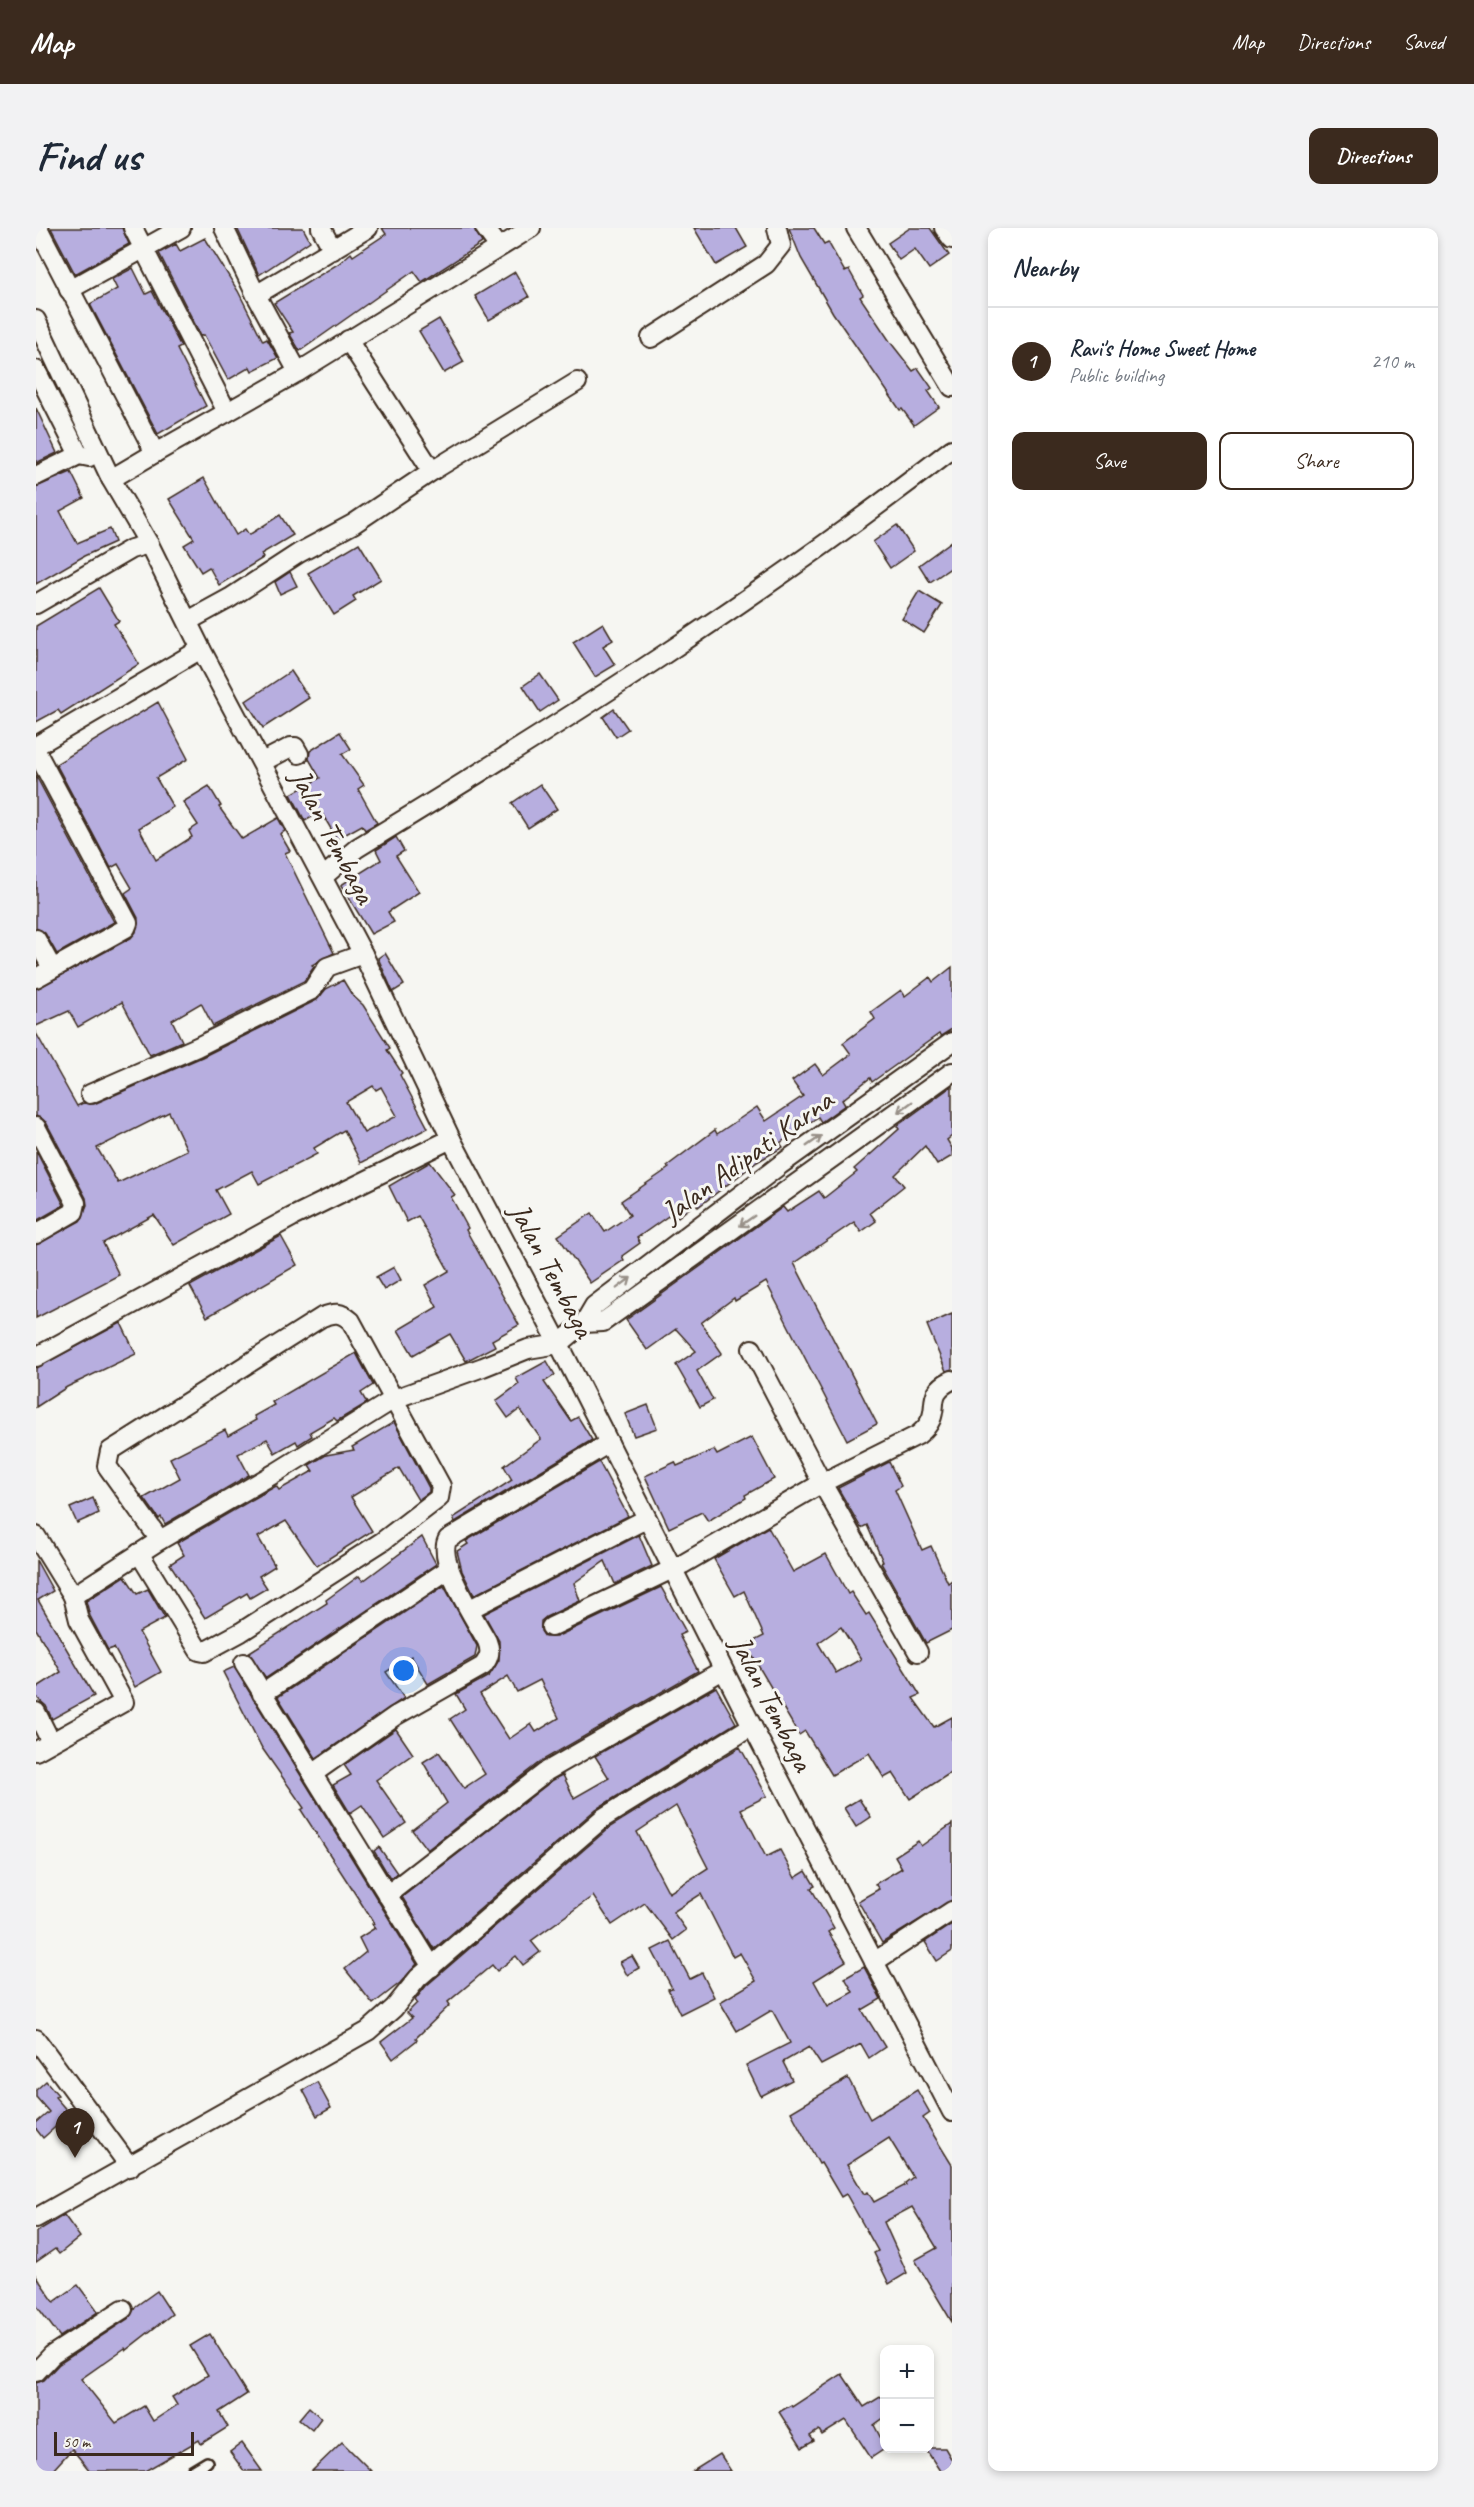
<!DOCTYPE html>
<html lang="en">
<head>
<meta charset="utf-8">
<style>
	body { margin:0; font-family:Caveat,sans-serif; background:#f2f2f3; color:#1f2937 }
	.controls { position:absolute; right:18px; bottom:18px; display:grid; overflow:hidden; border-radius:12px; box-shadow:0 3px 9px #0003 }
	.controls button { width:54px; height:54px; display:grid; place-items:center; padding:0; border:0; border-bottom:2px solid #e0e1e3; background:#fff; color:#1f2937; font:30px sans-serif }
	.scale { position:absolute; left:18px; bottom:15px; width:140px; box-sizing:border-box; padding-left:6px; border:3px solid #3b2a1e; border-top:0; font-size:16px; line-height:21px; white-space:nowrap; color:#3b2a1e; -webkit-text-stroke:4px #f6f6f2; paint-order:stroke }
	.you { position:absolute; left:368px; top:1443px; width:21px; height:21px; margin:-15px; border:4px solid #fff; border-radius:50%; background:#1a73e8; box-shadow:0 0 0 9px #1a73e833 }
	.badge { display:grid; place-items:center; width:39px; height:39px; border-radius:50%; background:#3b2a1e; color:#fff; font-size:20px; font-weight:700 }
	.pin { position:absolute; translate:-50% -50px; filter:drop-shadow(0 2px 3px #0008) }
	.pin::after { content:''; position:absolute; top:32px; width:21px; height:18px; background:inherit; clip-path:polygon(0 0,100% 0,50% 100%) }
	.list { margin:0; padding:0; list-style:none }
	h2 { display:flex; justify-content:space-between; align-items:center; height:78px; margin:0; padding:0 24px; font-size:26px }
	h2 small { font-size:20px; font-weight:400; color:#747a83 }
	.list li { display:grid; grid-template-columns:39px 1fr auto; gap:18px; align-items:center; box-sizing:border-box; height:108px; padding:0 24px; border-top:2px solid #e0e1e3 }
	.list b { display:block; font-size:22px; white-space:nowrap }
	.list p { margin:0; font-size:20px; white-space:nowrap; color:#747a83 }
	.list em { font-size:20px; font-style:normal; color:#747a83 }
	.actions { display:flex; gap:12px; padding:18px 24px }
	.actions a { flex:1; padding:14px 0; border:2px solid #3b2a1e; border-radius:12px; text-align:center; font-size:21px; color:#3b2a1e }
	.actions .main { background:#3b2a1e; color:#fff }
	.map { position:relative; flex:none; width:916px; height:2243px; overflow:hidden; border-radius:12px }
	header { display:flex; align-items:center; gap:36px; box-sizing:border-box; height:84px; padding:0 30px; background:#3b2a1e; color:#fff }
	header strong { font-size:28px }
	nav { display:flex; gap:33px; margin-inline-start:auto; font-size:21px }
	.intro { display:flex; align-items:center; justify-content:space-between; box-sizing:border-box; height:144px; padding:0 36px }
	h1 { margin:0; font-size:42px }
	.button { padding:15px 27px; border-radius:12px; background:#3b2a1e; color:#fff; font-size:21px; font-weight:700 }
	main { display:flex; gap:36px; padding:0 36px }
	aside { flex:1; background:#fff; border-radius:12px; box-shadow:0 3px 9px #0003 }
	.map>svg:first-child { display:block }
	.building { fill:#b7aedf; stroke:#3b2a1e; stroke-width:1.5; fill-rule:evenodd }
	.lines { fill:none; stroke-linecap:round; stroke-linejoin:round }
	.service-casing { stroke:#3b2a1e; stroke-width:14 }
	.minor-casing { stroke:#3b2a1e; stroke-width:22 }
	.service { stroke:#f6f6f2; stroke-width:9 }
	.minor { stroke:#f6f6f2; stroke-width:18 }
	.oneway { stroke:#989088 }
	.labels { text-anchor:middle; stroke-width:6; stroke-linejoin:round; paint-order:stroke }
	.street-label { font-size:30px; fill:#3b2a1e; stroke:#f6f6f2 }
</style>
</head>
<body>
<header>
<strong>Map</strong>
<nav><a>Map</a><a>Directions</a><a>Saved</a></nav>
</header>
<div class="intro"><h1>Find us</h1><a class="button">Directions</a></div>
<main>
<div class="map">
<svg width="916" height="2243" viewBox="0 0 916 2243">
	<rect width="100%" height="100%" fill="#f6f6f2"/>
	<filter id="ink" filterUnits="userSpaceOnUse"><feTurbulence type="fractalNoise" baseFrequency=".0167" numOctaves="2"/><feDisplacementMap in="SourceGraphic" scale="12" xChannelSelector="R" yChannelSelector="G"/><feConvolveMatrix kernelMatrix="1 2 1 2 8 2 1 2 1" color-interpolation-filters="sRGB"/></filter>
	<g filter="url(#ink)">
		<g class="building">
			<polygon points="15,0 86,0 93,16 39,46"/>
			<polygon points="201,0 267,0 274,13 223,47"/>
			<polygon points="346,0 438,0 446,15 386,54 378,43 264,123 253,105 257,104 238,75 302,36 315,25 317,28 350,6"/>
			<polygon points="658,0 700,0 711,19 680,37"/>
			<polygon points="753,0 778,0 788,16 792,14 809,44 813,42 827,67 824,69 855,115 877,143 882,140 896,160 892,163 903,179 878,197 866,181 864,182 797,85 765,30"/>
			<polygon points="874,0 894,0 913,27 893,41 879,21 863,32 852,15"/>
			<polygon points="169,10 202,63 227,113 231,111 242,130 216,143 214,139 192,152 168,107 165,108 123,25 140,16 144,23"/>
			<polygon points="97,40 110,66 116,63 145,119 141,121 170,178 122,206 54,76 81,61 76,51"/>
			<polygon points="479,44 493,69 453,92 439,68"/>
			<polygon points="403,91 428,134 408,145 383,103"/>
			<polygon points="0,180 21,225 0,235"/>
			<polygon points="35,244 48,270 24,283 41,315 74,301 79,314 48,328 0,356 0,259"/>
			<polygon points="168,250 200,307 209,301 213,307 244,287 257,307 225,326 227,330 183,357 173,339 165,344 148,317 158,311 133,271"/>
			<polygon points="861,297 878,323 854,340 837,314"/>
			<polygon points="916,313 916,339 894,354 883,337"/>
			<polygon points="323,315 345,351 317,368 320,373 298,387 272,345"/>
			<polygon points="254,344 261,358 244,366 239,354"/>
			<polygon points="63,360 83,393 78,396 103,436 25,486 22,482 0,494 0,398"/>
			<polygon points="883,363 906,377 888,405 866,391"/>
			<polygon points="567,395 577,412 567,418 579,437 559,449 537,414"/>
			<polygon points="255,443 273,470 227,500 210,473"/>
			<polygon points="504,446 522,472 504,484 487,458"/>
			<polygon points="122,474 152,531 120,550 137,579 103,600 120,632 156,609 153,603 162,597 147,574 173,558 185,578 183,579 206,611 242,590 249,603 244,606 254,623 249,625 298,725 276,737 278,739 268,753 177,798 165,775 136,792 146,813 114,827 86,774 42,799 33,783 0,798 0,761 95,710 100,704 102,690 89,665 96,660 82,636 75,640 20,536"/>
			<polygon points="578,481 592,501 580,509 567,489"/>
			<polygon points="304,504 315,521 306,526 328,557 322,561 341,595 329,602 326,597 301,611 285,584 269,593 255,566 284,550 273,531 274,523"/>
			<polygon points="0,548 78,694 21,726 9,705 0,700"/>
			<polygon points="504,556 521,581 492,600 476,575"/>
			<polygon points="360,609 368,623 360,628 383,664 352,684 358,694 335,706 305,657 345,632 340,622"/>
			<polygon points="349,725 368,757 357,764 342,730"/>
			<polygon points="916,739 916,801 905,808 903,806 836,854 834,850 806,872 809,877 785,894 782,889 744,915 747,919 721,934 662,979 660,975 642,989 638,984 601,1010 604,1015 586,1028 588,1032 554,1055 522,1008 556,985 569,1004 594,987 585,973 633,940 631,938 679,902 681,906 721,879 730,893 767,868 756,853 779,836 787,847 815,826 807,815 839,791 835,784 865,762 869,768 894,749 897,754"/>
			<path d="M307 752 316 767 327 777 354 820 351 822 366 845 364 847 392 900 325 935 308 902 278 920 281 926 223 956 216 943 180 962 193 986 138 1017 118 987 67 1015 83 1047 0 1090V1017L44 993 51 977 50 970 10 894 0 888V805L41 878 47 875 58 876 166 829 281 772 290 761ZM337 858 340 862 345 859 361 888 328 905 310 874ZM133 884 151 922 82 955 61 920Z"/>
			<polygon points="916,858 916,908 911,912 916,920 916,928 901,937 889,918 859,947 868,958 834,985 840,993 825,1004 818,994 758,1035 841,1196 811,1212 730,1054 699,1073 698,1070 665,1095 686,1125 661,1143 677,1172 664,1179 640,1137 660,1123 640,1101 611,1122 590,1092 747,979 751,984 783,963 788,970 821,944 818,941 863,901 861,898"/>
			<polygon points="0,923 28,977 0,993"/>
			<polygon points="394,934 419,967 415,969 432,1000 430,1002 483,1097 456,1112 459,1118 430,1133 414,1106 377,1127 362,1102 401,1079 389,1057 413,1043 382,988 371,994 353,958"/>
			<polygon points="245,1008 261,1037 171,1089 154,1058"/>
			<polygon points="358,1039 365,1052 348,1062 340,1049"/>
			<polygon points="916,1086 916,1141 910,1143 891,1097"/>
			<polygon points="85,1095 100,1126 31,1159 0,1179 0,1140"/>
			<polygon points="320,1125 337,1157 325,1165 331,1175 301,1193 298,1190 274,1204 276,1208 262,1217 260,1213 239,1225 231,1211 202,1226 213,1247 129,1296 125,1289 123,1291 108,1270 144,1250 134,1230 189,1202 192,1208 220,1192 218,1188 238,1177 236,1174"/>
			<polygon points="511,1133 519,1147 508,1154 535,1193 542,1189 556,1212 419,1294 417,1290 476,1252 468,1238 505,1211 484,1181 472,1190 460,1173 483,1156 480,1150"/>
			<polygon points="612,1177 621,1200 598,1208 589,1186"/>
			<polygon points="358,1194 393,1260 393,1264 382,1272 363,1240 315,1269 336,1303 281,1338 250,1293 222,1309 239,1338 223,1348 231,1360 214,1370 211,1365 169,1390 134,1336 148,1327 141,1315 240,1258 243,1262 277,1243 273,1237 290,1227 318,1222 316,1219"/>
			<polygon points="716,1209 738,1251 709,1267 710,1270 672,1293 666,1284 633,1300 609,1248 639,1234 641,1238 678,1222 681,1227"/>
			<polygon points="563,1234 592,1288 438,1367 426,1343 421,1323 432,1316 430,1313"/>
			<polygon points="853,1234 865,1258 859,1262 886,1322 895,1318 912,1355 916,1352 916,1402 890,1415 845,1335 847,1334 831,1297 825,1300 802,1260"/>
			<polygon points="57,1270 63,1285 41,1295 34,1280"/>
			<path d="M732 1299 757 1344 790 1326 812 1366 815 1364 830 1387 833 1385 884 1467 877 1470 898 1499 916 1489V1544L874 1571 857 1545 848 1550 833 1525 796 1547 769 1503 763 1507 710 1417 728 1408 708 1363 699 1368 678 1331ZM805 1399 825 1431 800 1445 782 1415Z"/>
			<path d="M603 1307 616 1338 579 1356 569 1333 538 1355 544 1373 510 1389 505 1393V1403L509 1409H520L625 1359 650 1404 643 1407 662 1443 505 1533 391 1622 376 1602 411 1575 387 1534 403 1524 428 1560 449 1546 414 1491 429 1481 420 1466 453 1448 463 1432V1413L448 1386ZM472 1448 481 1464 504 1452 523 1490 500 1504 495 1496 473 1511 444 1466Z"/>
			<polygon points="386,1309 400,1336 230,1450 212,1425 291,1375 290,1372 323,1348 327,1353"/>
			<polygon points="0,1332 17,1363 2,1372 58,1468 16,1491 10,1478 0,1469 0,1460 25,1444 0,1401"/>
			<polygon points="89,1348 101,1366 112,1361 129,1390 103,1404 125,1444 99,1459 78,1420 72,1422 54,1388 50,1373"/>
			<polygon points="408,1358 441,1418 439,1429 392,1456 375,1428 350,1444 368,1470 280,1530 242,1469"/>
			<polygon points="198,1439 381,1736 364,1755 337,1776 309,1741 330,1724 323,1710 339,1700 336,1696 338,1695 265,1582 268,1580 226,1520 187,1444"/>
			<polygon points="680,1459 700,1495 560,1581 398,1721 366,1669 517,1552 527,1547 538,1570 573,1550 559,1528"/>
			<polygon points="360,1501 377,1526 340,1552 370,1595 348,1610 326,1577 314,1585 297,1557 315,1547 308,1537"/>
			<path d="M704 1519 731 1568 705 1581 730 1629 744 1622 759 1650 770 1643 779 1658 775 1660 798 1700 792 1704 810 1733 778 1753 792 1778 817 1764 809 1750 828 1739 845 1771 826 1782 849 1819 833 1830 825 1816 785 1837 773 1819 747 1834 756 1852 725 1868 710 1837 754 1815 736 1782 701 1803 684 1774 720 1753 704 1725 697 1729 665 1666 637 1684 650 1702 637 1712 609 1675 576 1697 557 1668 495 1713 504 1724 487 1737 480 1728 461 1743 456 1737 412 1774 414 1777 380 1810 381 1812 357 1831 345 1814 376 1790 371 1785 381 1775 379 1772 390 1758 574 1599ZM640 1578 672 1640 633 1665 601 1604Z"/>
			<polygon points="823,1571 835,1589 820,1599 808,1580"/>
			<polygon points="916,1596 916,1672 846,1715 822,1673 843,1661 839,1656 866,1640 859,1628 882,1613 885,1618"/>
			<polygon points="343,1619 361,1645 354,1650 338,1623"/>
			<polygon points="916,1696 916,1723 901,1733 889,1714"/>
			<polygon points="634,1713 654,1751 666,1745 678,1769 644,1786 632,1761 636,1760 616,1722"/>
			<polygon points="596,1728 603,1740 591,1747 584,1734"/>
			<path d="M812 1850 834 1891 881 1862 894 1885 887 1890 916 1937V2094L879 2032 901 2020 876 1979 848 1994 871 2045 853 2056 838 2025 842 2023 810 1966 805 1969 785 1935 783 1936 755 1884ZM853 1910 877 1949 869 1955 870 1957 838 1974 832 1964 828 1966 811 1937Z"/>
			<polygon points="10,1853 22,1867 19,1869 34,1886 7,1910 0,1901 0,1895 13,1884 0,1869 0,1862"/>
			<polygon points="281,1854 295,1880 281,1888 267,1862"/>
			<polygon points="28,1987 44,2009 23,2026 19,2021 0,2034 0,2004"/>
			<polygon points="0,2048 18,2074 42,2057 62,2084 24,2109 0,2077"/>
			<polygon points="121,2063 136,2086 90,2122 89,2120 45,2151 80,2195 108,2178 117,2193 141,2177 136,2169 172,2147 154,2118 174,2106 211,2166 183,2184 192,2199 165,2216 163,2212 109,2243 54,2243 36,2221 16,2243 0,2243 0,2155 8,2152 23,2136 93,2090 100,2078"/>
			<polygon points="806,2146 828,2179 849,2166 849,2189 838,2197 850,2220 835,2230 810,2192 786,2207 783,2202 774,2208 778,2213 766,2220 743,2184 755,2177 756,2179"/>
			<polygon points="273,2179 285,2190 276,2202 263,2191"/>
			<polygon points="306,2214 335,2243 276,2243"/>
			<polygon points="206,2215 226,2243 208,2243 194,2224"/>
			<polygon points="889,2220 909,2220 916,2232 916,2243 904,2243"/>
			<polygon points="684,2226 695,2243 657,2243"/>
		</g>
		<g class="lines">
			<defs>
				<polyline id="service" points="156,2243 171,2234"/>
				<g id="minor">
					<polyline points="2,0 119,225 262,144 495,0"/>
					<polyline points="97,0 191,184"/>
					<polyline points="188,0 220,67 262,144"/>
					<polyline points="285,0 297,22"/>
					<polyline points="449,0 463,19"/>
					<polyline points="820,0 916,159"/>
					<polyline points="908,0 916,11"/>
					<polyline points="33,62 145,0"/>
					<polyline points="220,67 332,0"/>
					<polyline points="0,92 75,251 113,316 165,421 327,726 415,911 523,1116 716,1498 916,1884"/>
					<polyline points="615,110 730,36 745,17 741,0"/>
					<polyline points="312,112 396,243"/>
					<polyline points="0,142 43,227"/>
					<polyline points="0,248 43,227 53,229"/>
					<polyline points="75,251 119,225"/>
					<polyline points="0,376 95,321 113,316"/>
					<polyline points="152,393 194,370 263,325 317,296 396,243 541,154"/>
					<polyline points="0,518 165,421"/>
					<polyline points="0,523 92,695 90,700 0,750"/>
					<polyline points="226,534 255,519 259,519 263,526"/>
					<path d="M287 649 321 620C525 496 727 368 916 221"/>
					<polyline points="0,711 16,740"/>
					<polyline points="54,866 161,819 276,762 291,739 327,726"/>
					<polyline points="0,899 40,975 38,984 0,1006"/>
					<polyline points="548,1095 567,1094 916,844"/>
					<polyline points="0,1129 256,989 415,911"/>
					<polyline points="0,1308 37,1368"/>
					<path d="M103 1325 163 1423 168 1424 205 1404 347 1313 403 1270 405 1258 315 1093C305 1084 299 1084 286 1089L74 1223 71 1238 124 1312"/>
					<polyline points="434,1381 610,1291"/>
					<polyline points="515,1399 647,1336 786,1255 716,1121"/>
					<path d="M882 1424 786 1255 882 1207C912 1183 883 1168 916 1152"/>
					<polyline points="208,1435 396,1739"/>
					<polyline points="226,1466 413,1341"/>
					<polyline points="0,1484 15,1514"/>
					<polyline points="0,1523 88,1474 43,1392 37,1368 124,1312 241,1244 358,1171 447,1139 492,1121 523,1116 548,1095 558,1078 744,937 916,814"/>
					<path d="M278 1545 359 1488 447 1438C454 1429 455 1423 451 1413 440 1393 399 1331 412 1311L573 1215"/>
					<polyline points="351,1667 511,1543 687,1442"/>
					<polyline points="838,1734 916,1683"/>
					<polyline points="0,1811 94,1939"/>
					<polyline points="0,1990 332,1803 358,1780 382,1750 567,1590 716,1498"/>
					<polyline points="0,2144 16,2127 87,2081"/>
				</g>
			</defs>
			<use href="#service" class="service-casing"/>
			<use href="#minor" class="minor-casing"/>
			<use href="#service" class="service"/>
			<use href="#minor" class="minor"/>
		</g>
		<defs><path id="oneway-shaft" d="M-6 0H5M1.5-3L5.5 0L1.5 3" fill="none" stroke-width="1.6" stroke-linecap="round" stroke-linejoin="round" transform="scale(1.5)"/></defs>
		<g class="oneway">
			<use href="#oneway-shaft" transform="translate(869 879) rotate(144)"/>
			<use href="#oneway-shaft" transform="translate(778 913) rotate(-35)"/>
			<use href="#oneway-shaft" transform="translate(711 993) rotate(145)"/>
			<use href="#oneway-shaft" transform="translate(588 1055) rotate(-37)"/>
		</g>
	</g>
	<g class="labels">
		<g class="street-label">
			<text transform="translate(297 608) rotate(62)" y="10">Jalan Tembaga</text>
			<text transform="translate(711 928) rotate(-36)" y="10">Jalan Adipati Karna</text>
			<text transform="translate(516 1042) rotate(62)" y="10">Jalan Tembaga</text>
			<text transform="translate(736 1475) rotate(63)" y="10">Jalan Tembaga</text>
		</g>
	</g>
</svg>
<div class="controls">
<button>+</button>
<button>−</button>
</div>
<div class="scale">50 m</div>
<div class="you"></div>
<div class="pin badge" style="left:39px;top:1930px">1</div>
</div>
<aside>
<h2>Nearby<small></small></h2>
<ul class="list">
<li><span class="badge">1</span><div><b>Ravi's Home Sweet Home</b><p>Public building</p></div><em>210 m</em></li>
</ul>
<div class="actions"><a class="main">Save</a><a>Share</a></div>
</aside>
</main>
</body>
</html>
